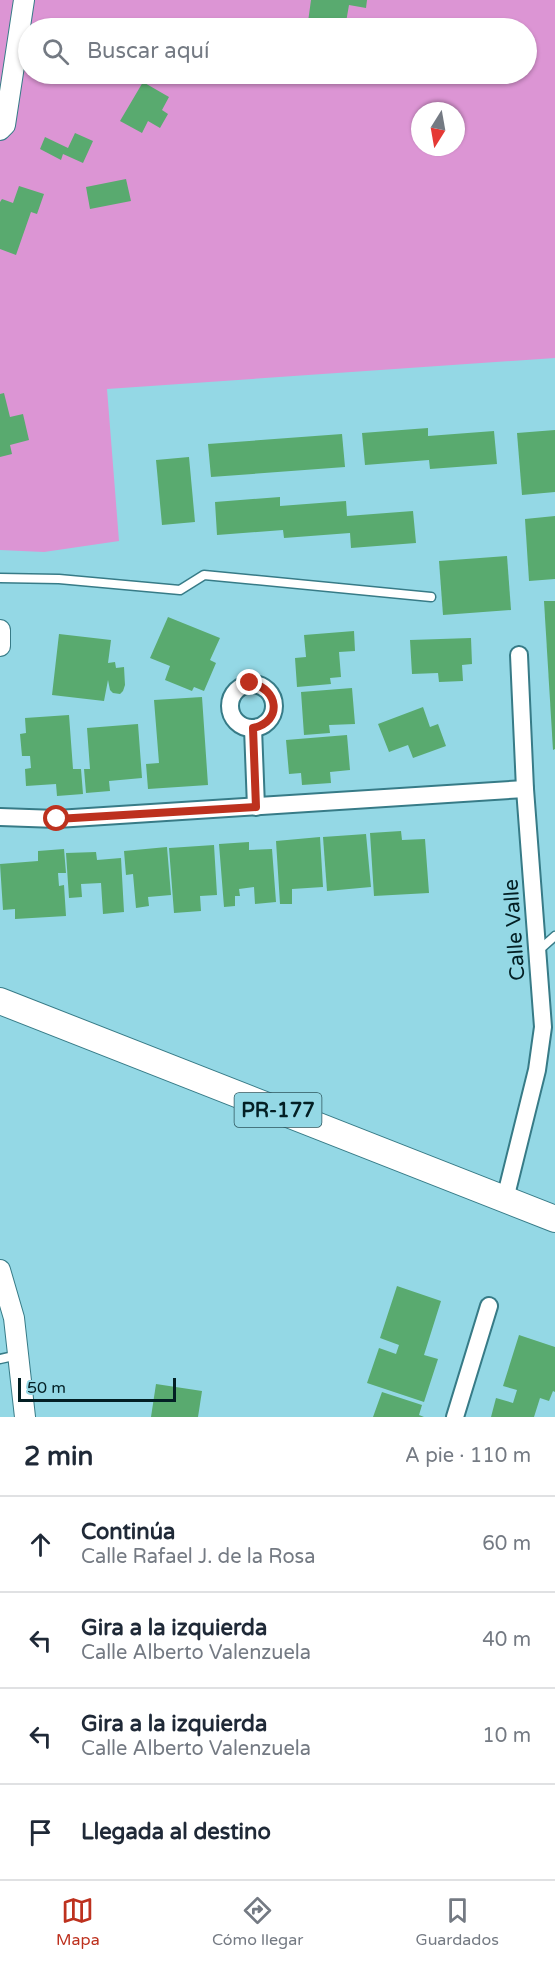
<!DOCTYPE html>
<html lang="es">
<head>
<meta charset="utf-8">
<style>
	body { margin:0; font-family:"Varela Round",sans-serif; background:#f6f6f7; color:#1f2937 }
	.compass { position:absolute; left:411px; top:102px; width:54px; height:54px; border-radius:50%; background:#fff; box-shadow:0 2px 4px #0004; rotate:191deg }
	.scale { position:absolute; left:18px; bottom:15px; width:158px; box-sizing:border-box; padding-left:6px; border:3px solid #031f24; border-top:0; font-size:16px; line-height:21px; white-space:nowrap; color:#031f24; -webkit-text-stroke:4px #94d8e5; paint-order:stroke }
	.stop { position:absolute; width:18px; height:18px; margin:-14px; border:4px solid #bd311e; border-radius:50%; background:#fff }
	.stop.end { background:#bd311e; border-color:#fff; box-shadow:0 2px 6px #0008 }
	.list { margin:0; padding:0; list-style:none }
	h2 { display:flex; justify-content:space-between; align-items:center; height:78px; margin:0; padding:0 24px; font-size:26px }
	h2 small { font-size:20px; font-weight:400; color:#747a83 }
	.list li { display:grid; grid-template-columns:39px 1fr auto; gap:18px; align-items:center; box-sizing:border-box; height:96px; padding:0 24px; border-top:2px solid #e0e1e3 }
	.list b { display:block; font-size:22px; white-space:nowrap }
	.list p { margin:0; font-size:20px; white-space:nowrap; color:#747a83 }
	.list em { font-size:20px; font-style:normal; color:#747a83 }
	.icon { flex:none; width:33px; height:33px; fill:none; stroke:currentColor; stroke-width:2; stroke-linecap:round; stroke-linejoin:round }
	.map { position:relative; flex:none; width:555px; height:1417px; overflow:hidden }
	.search { position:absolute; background:#fff; box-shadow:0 2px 4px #0004; left:18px; right:18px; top:18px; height:66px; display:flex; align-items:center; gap:15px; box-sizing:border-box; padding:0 21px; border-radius:33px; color:#747a83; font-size:22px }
	.sheet { height:462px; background:#fff }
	nav { display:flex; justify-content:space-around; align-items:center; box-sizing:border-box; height:84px; border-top:2px solid #e0e1e3; background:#fff; font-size:16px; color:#747a83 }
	nav a { display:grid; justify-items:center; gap:3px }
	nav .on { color:#bd311e }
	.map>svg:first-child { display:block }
	.green { fill:#dc95d4; fill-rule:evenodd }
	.building { fill:#59aa6f }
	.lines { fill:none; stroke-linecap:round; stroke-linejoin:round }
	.service-casing { stroke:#377b87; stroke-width:11 }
	.minor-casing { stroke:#377b87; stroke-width:20 }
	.tertiary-casing { stroke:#377b87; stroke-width:22 }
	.primary-casing { stroke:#377b87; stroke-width:28 }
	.service { stroke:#fff; stroke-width:8 }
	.minor { stroke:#fff; stroke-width:16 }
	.tertiary { stroke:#fff; stroke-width:20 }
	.primary { stroke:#fff; stroke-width:26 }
	.route { stroke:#bd311e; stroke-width:8 }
	.labels { text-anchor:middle; stroke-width:4.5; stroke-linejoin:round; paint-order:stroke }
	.shield { fill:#94d8e5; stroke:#2e565e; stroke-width:1.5 }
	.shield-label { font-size:20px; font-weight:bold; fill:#031f24 }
	.street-label { font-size:21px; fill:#031f24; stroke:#94d8e5 }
</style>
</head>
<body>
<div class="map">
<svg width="555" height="1417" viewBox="0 0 555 1417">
	<rect width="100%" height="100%" fill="#94d8e5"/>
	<path class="green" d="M0 0H555V358L107 389 119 541 44 552 0 550ZM28 28H526V74H28ZM420 111H456V147H420Z"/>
	<g class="building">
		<polygon points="311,0 367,0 366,8 349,5 345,28 308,22"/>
		<polygon points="143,82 169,97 162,110 168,114 160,128 148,121 142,133 120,121"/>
		<polygon points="75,133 93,141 83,163 63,154 61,160 40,149 45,137 68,148"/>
		<polygon points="126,179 131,201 90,209 86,187"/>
		<polygon points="19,186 44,194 37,214 31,212 16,255 0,249 0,202 2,199 13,203"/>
		<polygon points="4,393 10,417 23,414 29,440 10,445 12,454 0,457 0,394"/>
		<polygon points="428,428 428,436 494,431 497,464 430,469 429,460 365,465 362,433"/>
		<polygon points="555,430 555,492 522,495 517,433"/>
		<polygon points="342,434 345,467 211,477 208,444"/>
		<polygon points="189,457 195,522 162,525 156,460"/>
		<polygon points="280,497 280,506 346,501 347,516 413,511 416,543 351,548 350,533 284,538 283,530 217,535 215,502"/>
		<polygon points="555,516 555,579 529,581 525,519"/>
		<polygon points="507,556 511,610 443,615 439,561"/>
		<polygon points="544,601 555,601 555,749 553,750"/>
		<polygon points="168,617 220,638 210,660 216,663 204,691 194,687 192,691 165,680 170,666 150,658"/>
		<polygon points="354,631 355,651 339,652 341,677 330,678 331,684 297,687 295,658 306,657 304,635"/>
		<polygon points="59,634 111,640 108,663 115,662 116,668 124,667 125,685 123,691 120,694 113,693 110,690 108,680 104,701 52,695"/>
		<polygon points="471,638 472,664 462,665 463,681 439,682 438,673 412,674 410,640"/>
		<polygon points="352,688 355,724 329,725 330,733 304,735 301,692"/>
		<polygon points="202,697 208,785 148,789 146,764 159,763 154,700"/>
		<polygon points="423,707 430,727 438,724 446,746 413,758 408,745 389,752 378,724"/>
		<polygon points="69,715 73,769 81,769 83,794 57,796 56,784 26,786 25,769 31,768 30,756 22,756 20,734 26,733 25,718"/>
		<polygon points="138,724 142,778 109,781 110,791 86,793 84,769 90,769 87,728"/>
		<polygon points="347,735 350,770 330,772 331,783 302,785 301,773 289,774 286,740"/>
		<polygon points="401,831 402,840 425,839 429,893 374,896 370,833"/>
		<polygon points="366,834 371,887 327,891 323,837"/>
		<polygon points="320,837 323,887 292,889 292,904 280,904 276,841"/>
		<polygon points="249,842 249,850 272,849 276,902 255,904 254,887 239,889 240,896 235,896 235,906 224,907 219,844"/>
		<polygon points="214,845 217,895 200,896 201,911 174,913 169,848"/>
		<polygon points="167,847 171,895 148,897 149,906 136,908 133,874 126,875 124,851"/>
		<polygon points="64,849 66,873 58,873 59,886 64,885 66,916 15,919 15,909 3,910 0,864 38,861 38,851"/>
		<polygon points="96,852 97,860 121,858 124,912 103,914 101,883 81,884 82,897 69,898 66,853"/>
		<polygon points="397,1286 441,1301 424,1355 438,1359 424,1402 367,1383 379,1348 396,1354 399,1345 380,1338"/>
		<polygon points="519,1335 555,1347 555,1392 553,1391 549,1401 540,1398 534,1417 491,1417 496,1398 513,1403 517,1390 503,1386"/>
		<polygon points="156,1384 202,1391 198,1417 151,1417"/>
		<polygon points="382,1392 422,1405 419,1415 424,1417 373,1417"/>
	</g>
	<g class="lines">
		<defs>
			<g id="service">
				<polyline points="0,578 59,579 180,590 204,575 431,597"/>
				<polyline points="538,951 555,936"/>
				<polyline points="0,1359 18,1355"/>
			</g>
			<g id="minor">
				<circle cx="252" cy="706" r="22"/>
				<polyline points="253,728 256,807"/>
				<polyline points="0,817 57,819 525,789"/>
				<polyline points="505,1199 537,1070 543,1027 525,789 519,655"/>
				<polyline points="455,1417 489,1306"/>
			</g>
			<g id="tertiary">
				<polyline points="0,130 5,125 24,0"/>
				<polyline points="0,630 0,646"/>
				<polyline points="0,1270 14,1318 25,1417"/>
			</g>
			<polyline id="primary" points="0,1001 555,1219"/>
		</defs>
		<use href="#service" class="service-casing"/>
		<use href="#minor" class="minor-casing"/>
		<use href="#tertiary" class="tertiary-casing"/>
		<use href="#primary" class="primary-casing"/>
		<use href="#service" class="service"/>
		<use href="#minor" class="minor"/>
		<use href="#tertiary" class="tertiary"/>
		<use href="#primary" class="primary"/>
	</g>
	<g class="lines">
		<path class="route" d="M57 819 256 807 253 728C283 722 279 688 250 683"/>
	</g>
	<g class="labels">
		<rect class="shield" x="234.5" y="1093" width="87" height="34" rx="4.5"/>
		<g class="shield-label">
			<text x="278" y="1117">PR-177</text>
		</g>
		<g class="street-label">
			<text transform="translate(514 930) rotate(-94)" y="7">Calle Valle</text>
		</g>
	</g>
</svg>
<svg class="compass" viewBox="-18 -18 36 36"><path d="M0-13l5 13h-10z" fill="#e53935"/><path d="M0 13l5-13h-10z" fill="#747a83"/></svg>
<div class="scale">50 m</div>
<div class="stop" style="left:57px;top:819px"></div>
<div class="stop end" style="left:250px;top:683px"></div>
<div class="search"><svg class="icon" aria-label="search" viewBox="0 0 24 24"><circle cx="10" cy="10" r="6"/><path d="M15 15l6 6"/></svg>Buscar aquí</div>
</div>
<section class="sheet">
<h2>2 min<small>A pie · 110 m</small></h2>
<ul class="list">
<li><svg class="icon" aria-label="ahead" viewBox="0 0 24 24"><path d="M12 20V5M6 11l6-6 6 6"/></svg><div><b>Continúa</b><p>Calle Rafael J. de la Rosa</p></div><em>60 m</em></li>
<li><svg class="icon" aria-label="left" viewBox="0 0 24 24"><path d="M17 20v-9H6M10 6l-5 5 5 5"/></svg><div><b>Gira a la izquierda</b><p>Calle Alberto Valenzuela</p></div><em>40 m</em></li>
<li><svg class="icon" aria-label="left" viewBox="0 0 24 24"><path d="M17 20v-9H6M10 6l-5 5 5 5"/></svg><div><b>Gira a la izquierda</b><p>Calle Alberto Valenzuela</p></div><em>10 m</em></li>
<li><svg class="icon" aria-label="arrive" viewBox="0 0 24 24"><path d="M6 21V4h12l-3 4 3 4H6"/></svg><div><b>Llegada al destino</b></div></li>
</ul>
</section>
<nav>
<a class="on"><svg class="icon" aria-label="map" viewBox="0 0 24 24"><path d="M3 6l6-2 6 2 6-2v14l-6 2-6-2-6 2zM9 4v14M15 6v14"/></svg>Mapa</a>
<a><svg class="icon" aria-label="directions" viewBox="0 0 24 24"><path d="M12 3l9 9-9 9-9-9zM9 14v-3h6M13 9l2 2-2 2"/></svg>Cómo llegar</a>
<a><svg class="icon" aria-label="saved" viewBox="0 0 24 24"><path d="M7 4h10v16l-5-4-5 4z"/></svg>Guardados</a>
</nav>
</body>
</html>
